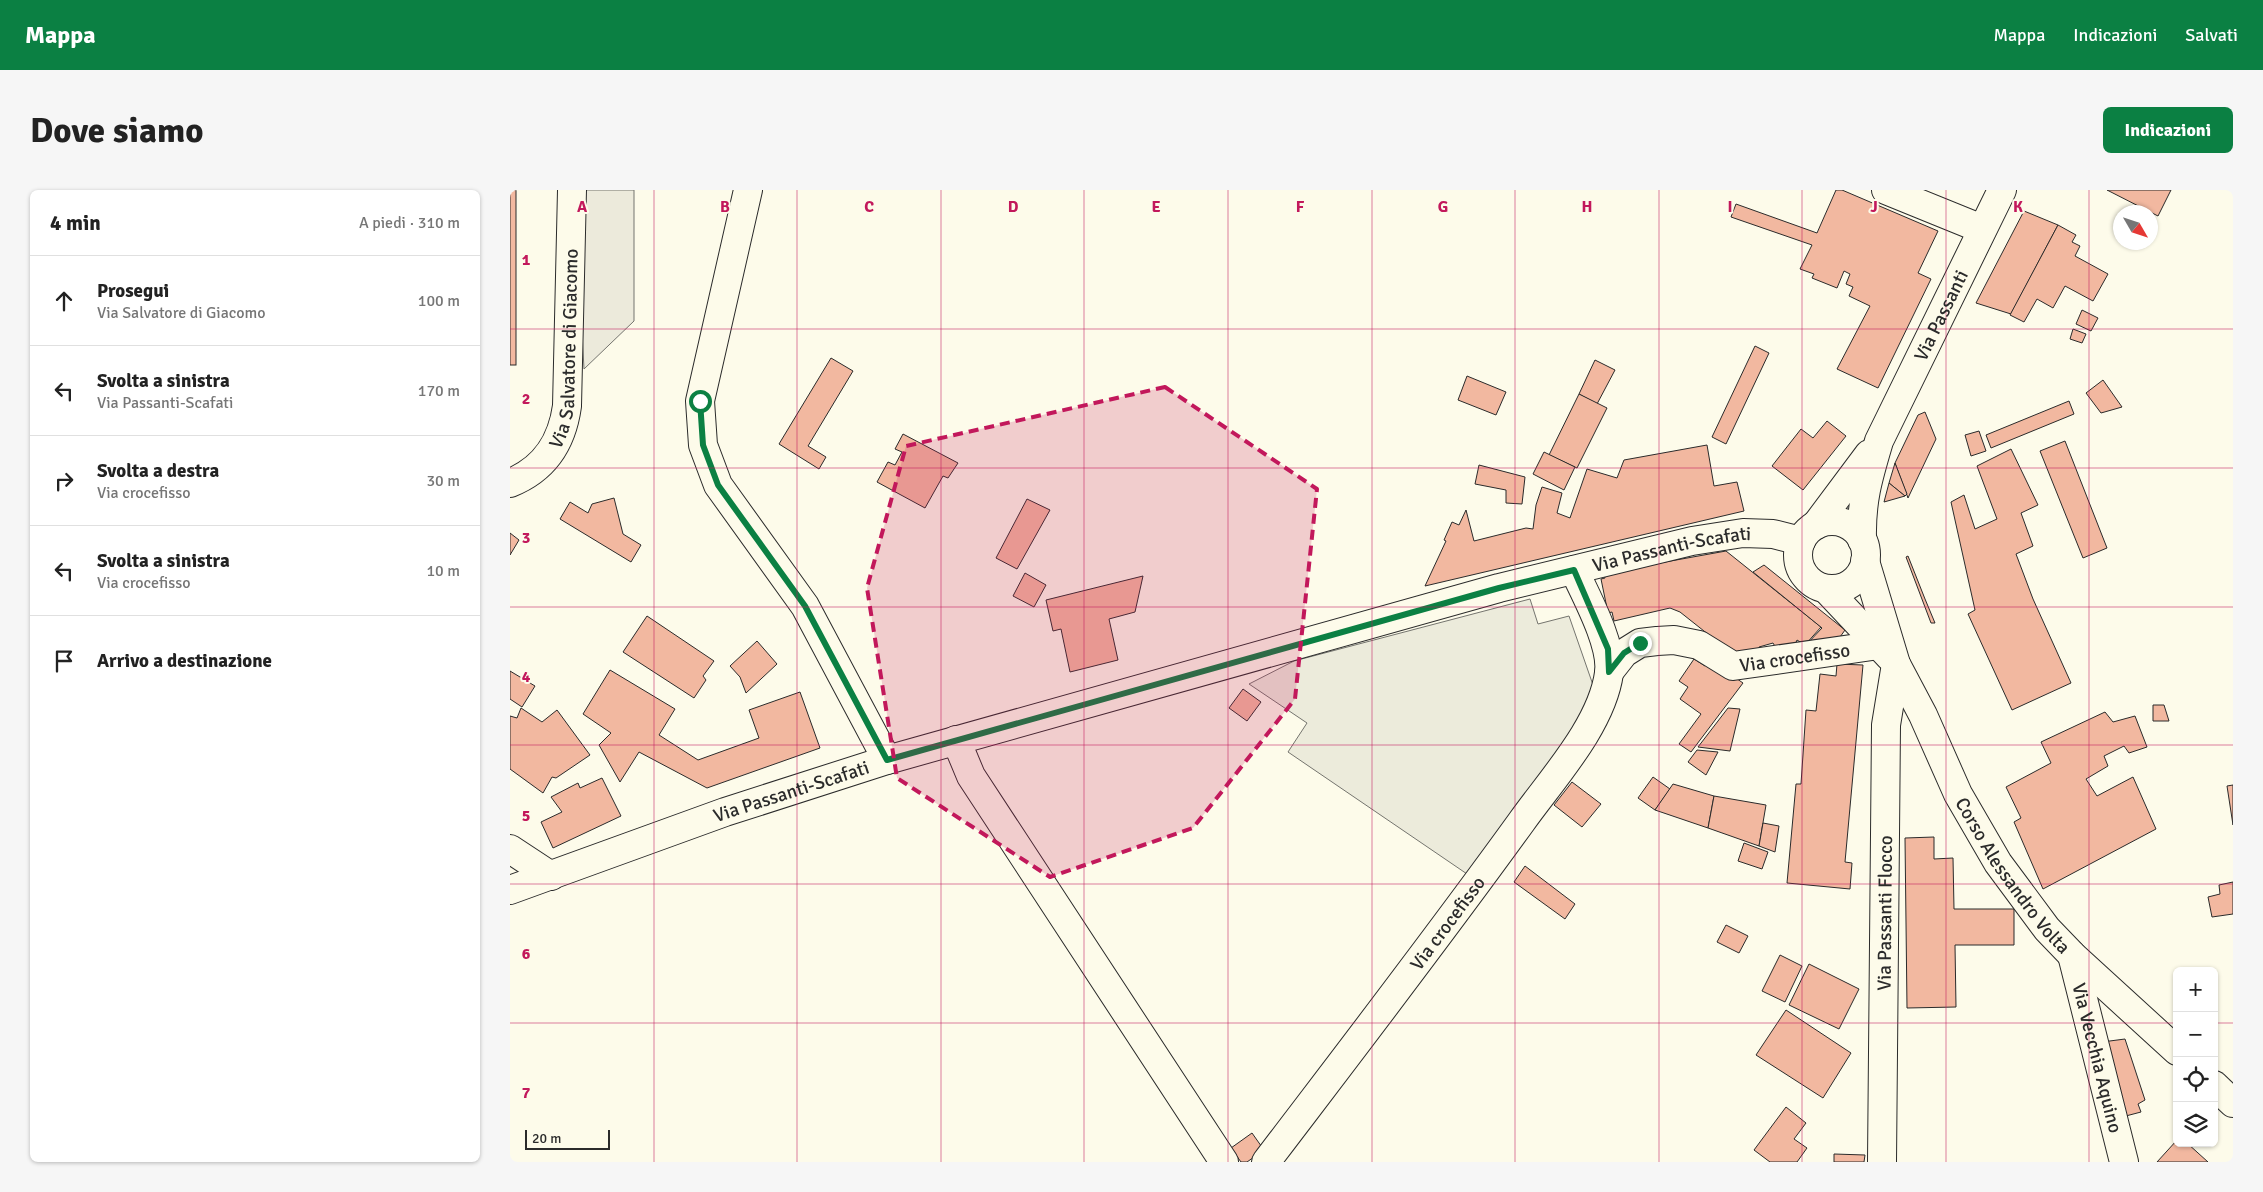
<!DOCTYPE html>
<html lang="it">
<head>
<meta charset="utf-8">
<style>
	body { margin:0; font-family:Signika,sans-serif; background:#f6f6f6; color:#222 }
	.controls { position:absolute; right:15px; bottom:15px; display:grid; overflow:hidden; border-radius:8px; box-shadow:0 1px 4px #0004 }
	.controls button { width:45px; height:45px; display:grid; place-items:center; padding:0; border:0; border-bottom:1px solid #e0e0e0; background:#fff; color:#222; font:25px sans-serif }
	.compass { position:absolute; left:1603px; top:15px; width:45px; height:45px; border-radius:50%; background:#fff; box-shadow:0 1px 4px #0004; rotate:129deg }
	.scale { position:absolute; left:15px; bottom:12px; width:85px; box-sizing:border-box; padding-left:5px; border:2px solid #2b2b2b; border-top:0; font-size:14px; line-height:18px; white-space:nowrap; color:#2b2b2b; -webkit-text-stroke:4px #fdfbea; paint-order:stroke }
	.stop { position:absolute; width:15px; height:15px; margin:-11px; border:4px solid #0b8043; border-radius:50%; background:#fff }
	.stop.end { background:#0b8043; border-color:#fff; box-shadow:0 1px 5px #0008 }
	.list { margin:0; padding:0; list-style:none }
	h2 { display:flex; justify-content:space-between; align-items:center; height:65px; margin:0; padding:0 20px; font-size:21px }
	h2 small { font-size:16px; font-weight:400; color:#767676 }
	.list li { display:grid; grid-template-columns:32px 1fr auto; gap:15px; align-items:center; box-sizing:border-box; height:90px; padding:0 20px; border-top:1px solid #e0e0e0 }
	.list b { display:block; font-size:19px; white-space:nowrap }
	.list p { margin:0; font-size:16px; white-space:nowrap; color:#767676 }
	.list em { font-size:16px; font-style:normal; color:#767676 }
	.icon { flex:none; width:28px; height:28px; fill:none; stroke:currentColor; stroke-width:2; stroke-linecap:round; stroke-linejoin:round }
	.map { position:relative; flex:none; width:1723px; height:972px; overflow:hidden; border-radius:8px }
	header { display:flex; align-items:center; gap:30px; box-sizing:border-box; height:70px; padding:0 25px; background:#0b8043; color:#fff }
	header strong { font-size:24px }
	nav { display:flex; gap:28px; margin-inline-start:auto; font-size:18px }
	.intro { display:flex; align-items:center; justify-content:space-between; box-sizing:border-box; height:120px; padding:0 30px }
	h1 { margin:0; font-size:35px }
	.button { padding:12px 22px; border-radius:8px; background:#0b8043; color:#fff; font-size:18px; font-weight:700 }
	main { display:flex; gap:30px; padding:0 30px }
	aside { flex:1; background:#fff; border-radius:8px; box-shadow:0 1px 4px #0004 }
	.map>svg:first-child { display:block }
	.green { fill:#ecebdb; stroke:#74746e }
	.parking { fill:#eceadb; stroke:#74746e }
	.building { fill:#f2b8a0; stroke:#2b2b2b }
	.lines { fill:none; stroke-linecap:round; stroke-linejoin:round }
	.minor-casing { stroke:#2b2b2b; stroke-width:30 }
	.major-casing { stroke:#2b2b2b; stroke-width:30 }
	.minor { stroke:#fdfbea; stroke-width:28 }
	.major { stroke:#fdfbea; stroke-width:28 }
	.route { stroke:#0b8043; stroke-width:6 }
	.marked { fill:#c2185b; fill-opacity:0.2; stroke:#c2185b; stroke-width:4; stroke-dasharray:10 6; stroke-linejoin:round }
	.grid { fill:none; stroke:#c2185b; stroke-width:1; stroke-opacity:0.55 }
	.labels { text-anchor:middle; stroke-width:4; stroke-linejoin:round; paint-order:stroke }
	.street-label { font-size:19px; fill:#2b2b2b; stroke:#fdfbea }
	.grid-label { font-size:16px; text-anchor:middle; font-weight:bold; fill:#c2185b; stroke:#fdfbea; stroke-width:4; stroke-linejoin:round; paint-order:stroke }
</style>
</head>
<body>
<header>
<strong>Mappa</strong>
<nav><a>Mappa</a><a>Indicazioni</a><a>Salvati</a></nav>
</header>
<div class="intro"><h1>Dove siamo</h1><a class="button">Indicazioni</a></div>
<main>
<aside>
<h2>4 min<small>A piedi · 310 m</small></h2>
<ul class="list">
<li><svg class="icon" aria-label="ahead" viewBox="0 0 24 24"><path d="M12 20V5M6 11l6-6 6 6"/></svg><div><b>Prosegui</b><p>Via Salvatore di Giacomo</p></div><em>100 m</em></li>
<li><svg class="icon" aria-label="left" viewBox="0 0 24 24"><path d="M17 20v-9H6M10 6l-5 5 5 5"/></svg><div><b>Svolta a sinistra</b><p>Via Passanti-Scafati</p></div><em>170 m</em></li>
<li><svg class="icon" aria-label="right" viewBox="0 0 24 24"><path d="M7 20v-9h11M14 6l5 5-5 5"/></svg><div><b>Svolta a destra</b><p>Via crocefisso</p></div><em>30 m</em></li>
<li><svg class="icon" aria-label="left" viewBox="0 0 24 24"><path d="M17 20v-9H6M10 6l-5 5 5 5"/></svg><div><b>Svolta a sinistra</b><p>Via crocefisso</p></div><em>10 m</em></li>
<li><svg class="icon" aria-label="arrive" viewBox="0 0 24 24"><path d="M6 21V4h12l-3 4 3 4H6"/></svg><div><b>Arrivo a destinazione</b></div></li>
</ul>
</aside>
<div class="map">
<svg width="1723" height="972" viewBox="0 0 1723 972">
	<rect width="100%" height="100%" fill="#fdfbea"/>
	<polygon class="green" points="1020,409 1028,434 1059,426 1083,495 1070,532 960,686 778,562 797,533 739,494 784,471"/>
	<polygon class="parking" points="74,0 124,0 124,131 74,179 72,142"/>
	<g class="building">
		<rect x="0" y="0" width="6" height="175"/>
		<polygon points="1326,0 1332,0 1428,41 1408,83 1421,89 1368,198 1327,179 1360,116 1339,106 1343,97 1336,94 1340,84 1334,81 1327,98 1302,88 1304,84 1290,79 1302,55 1221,27 1226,14 1307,43"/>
		<polygon points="1597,0 1661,0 1648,26"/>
		<polygon points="1514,21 1548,35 1501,124 1466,113"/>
		<polygon points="1548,35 1566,45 1562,52 1570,56 1565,66 1598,84 1583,111 1555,96 1543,118 1527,109 1514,132 1500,125"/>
		<polygon points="1572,120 1588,128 1581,141 1566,134"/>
		<polygon points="1563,139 1576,144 1572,153 1560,149"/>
		<polygon points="1245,156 1259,163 1216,254 1202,247"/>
		<polygon points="321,168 343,181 298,256 316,267 309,279 269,254"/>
		<polygon points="1085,170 1105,180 1087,214 1069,204"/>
		<polygon points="957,186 996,202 986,225 948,210"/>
		<polygon points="1593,190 1612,217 1591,223 1576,203"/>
		<polygon points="1069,204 1097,218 1067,278 1039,265"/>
		<polygon points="1559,211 1564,224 1481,258 1476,245"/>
		<polygon points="1415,222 1426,249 1398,308 1385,273 1408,225"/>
		<polygon points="1317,231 1336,246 1293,300 1262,276 1291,239 1303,248"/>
		<polygon points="1469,241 1476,261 1461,266 1455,245"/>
		<polygon points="393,244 448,273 438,288 433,286 415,318 367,292 378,272 385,275 392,262 385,259"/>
		<polygon points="1555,251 1597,358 1573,368 1530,261"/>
		<polygon points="1197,255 1204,296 1227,292 1234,321 915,396 936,351 934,350 942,332 949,335 956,320 964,351 1016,338 1023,339 1026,315 1032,297 1052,303 1047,323 1060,328 1077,279 1107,288 1114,270"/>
		<polygon points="1501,259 1528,315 1511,323 1523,356 1506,364 1523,409 1561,493 1502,520 1458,424 1465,420 1441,312 1454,305 1465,339 1487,329 1467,276"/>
		<polygon points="1034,262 1065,277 1054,300 1023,284"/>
		<polygon points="1385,273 1397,304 1395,306 1379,293"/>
		<polygon points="969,275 1015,287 1012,314 996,313 996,300 965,294"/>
		<polygon points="1379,293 1395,306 1374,312"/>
		<polygon points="104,308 113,344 131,355 121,372 50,329 60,312 78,323 82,314"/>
		<polygon points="517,309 540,320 507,379 486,368"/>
		<polygon points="0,343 9,350 0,365"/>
		<polygon points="1216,361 1311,437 1295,455 1287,450 1285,455 1266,458 1263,453 1249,457 1251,466 1228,468 1170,422 1160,418 1104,431 1102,422 1098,423 1091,389 1095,388 1094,383"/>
		<polygon points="1398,366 1415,409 1425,433 1421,433 1396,367"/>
		<polygon points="1254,375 1335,440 1323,457 1296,455 1312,438 1243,382"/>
		<polygon points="515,383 536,395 524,417 503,406"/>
		<polygon points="633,386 625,422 599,429 608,470 560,482 551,439 543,441 536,410"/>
		<polygon points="137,426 204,471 193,486 196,490 184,508 113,462"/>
		<polygon points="247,451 267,474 236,503 230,487 220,476"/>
		<polygon points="1184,469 1195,476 1200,470 1233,493 1181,562 1169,554 1191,524 1170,509 1178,497 1169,491"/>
		<polygon points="1327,474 1353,475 1335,672 1342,673 1340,699 1277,693 1286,594 1291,594 1296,520 1306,521 1310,484 1326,486"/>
		<polygon points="100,480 165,519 149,545 188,570 249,548 239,520 290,502 310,558 197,598 129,562 110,592 89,555 101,543 73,524"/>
		<polygon points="0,481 25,496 12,517 0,509"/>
		<polygon points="733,499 751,512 737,531 719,518"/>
		<polygon points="1643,515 1654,515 1659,531 1643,531"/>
		<polygon points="11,518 32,532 47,520 80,565 46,588 42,587 33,603 0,579 0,526 7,528"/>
		<polygon points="1218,518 1230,519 1220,561 1188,557"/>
		<polygon points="1595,522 1603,532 1625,526 1637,557 1619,563 1614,556 1594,566 1598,576 1576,589 1587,606 1623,587 1646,639 1533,699 1504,632 1511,628 1496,597 1541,573 1531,552"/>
		<polygon points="1187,560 1208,562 1196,585 1178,572"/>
		<polygon points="1143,587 1160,599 1145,620 1128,608"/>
		<polygon points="92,588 111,626 43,658 31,632 52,622 41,607 68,593 70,598"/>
		<polygon points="1062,592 1091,614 1072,637 1044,615"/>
		<polygon points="1163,594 1204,606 1198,638 1145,620"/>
		<polygon points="1723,595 1723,635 1717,596"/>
		<polygon points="1204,606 1256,615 1249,656 1198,638"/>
		<polygon points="1253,633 1269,636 1265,662 1249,656"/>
		<polygon points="1424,647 1424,669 1443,668 1444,719 1504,719 1504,755 1445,755 1446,817 1397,818 1395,648"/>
		<polygon points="1234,653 1258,662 1252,679 1228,671"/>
		<polygon points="1015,676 1065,714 1055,729 1004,692"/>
		<polygon points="1723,692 1723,724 1702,727 1698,707 1710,704 1709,695"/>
		<polygon points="1216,735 1238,746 1229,763 1207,752"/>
		<polygon points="1270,765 1292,776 1275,812 1252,801"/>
		<polygon points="1299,774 1349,799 1329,839 1279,815"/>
		<polygon points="1276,820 1341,863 1313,908 1246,865"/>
		<polygon points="1615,849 1635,910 1628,914 1631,922 1612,927 1592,852"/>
		<polygon points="1276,917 1296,933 1284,949 1297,958 1287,972 1260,972 1244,960"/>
		<polygon points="742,943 754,960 737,972 731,972 721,958"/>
		<polygon points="1667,950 1667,953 1677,953 1698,972 1647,972"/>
		<polygon points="1324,964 1355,965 1354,972 1324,972"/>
	</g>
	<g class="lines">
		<defs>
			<g id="minor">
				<polyline points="238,0 190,211 193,255 208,295 295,416 377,570"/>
				<polyline points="1376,0 1472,39"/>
				<path id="s1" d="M0 293C35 279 52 252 57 216L62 0"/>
				<path id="s2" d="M1099 482 1114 463 1130 453 1147 451 1164 450 1189 455 1223 476 1369 455"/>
				<polyline points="446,550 461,586 714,972"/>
				<polyline points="0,659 41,686"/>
				<path id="s3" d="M0 700 215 622 377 570 989 398 1182 351 1233 343 1263 344 1291 351"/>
				<path id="s4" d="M1562 765 1614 972"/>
				<path id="s5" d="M756 972C842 859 929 746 1012 631 1042 589 1092 535 1099 483 1103 455 1076 406 1064 380"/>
			</g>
			<g id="major">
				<circle cx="1322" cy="365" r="34"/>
				<polyline points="1306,335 1359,264"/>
				<path id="s6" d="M1352 350C1351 311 1358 288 1369 251L1492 0"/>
				<path id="s7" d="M1355 371 1386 474 1413 525 1448 604 1488 673 1537 739 1562 765 1667 861"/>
				<polyline points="1316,399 1380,467"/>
				<polyline points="1704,895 1723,913"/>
				<path id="s8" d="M1372 972 1376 535 1386 474"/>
			</g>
		</defs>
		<use href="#minor" class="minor-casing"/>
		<use href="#major" class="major-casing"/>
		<use href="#minor" class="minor"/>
		<use href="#major" class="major"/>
	</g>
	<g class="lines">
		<polyline class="route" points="190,211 193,255 208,295 295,416 377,570 989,398 1064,380 1098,459 1099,482 1114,463 1130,453"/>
	</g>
	<path class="marked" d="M655 197 807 299 785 509 683 638 540 687 387 588 357 398 396 256Z"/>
	<path class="grid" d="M144 0V972M287 0V972M431 0V972M574 0V972M718 0V972M862 0V972M1005 0V972M1149 0V972M1292 0V972M1436 0V972M1579 0V972M0 139H1723M0 278H1723M0 417H1723M0 555H1723M0 694H1723M0 833H1667M1704 833H1723"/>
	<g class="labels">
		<g class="street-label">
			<text dy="7" stroke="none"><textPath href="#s6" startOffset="241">Via Passanti</textPath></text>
			<text dy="7" stroke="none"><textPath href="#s1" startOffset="158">Via Salvatore di Giacomo</textPath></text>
			<text dy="7" stroke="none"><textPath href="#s3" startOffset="1212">Via Passanti-Scafati</textPath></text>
			<text dy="7" stroke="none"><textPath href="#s2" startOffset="205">Via crocefisso</textPath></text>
			<text dy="7" stroke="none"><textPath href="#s3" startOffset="298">Via Passanti-Scafati</textPath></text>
			<text dy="7" stroke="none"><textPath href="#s7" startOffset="350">Corso Alessandro Volta</textPath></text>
			<text dy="7" stroke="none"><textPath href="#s8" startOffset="249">Via Passanti Flocco</textPath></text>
			<text dy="7" stroke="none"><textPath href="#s5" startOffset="300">Via crocefisso</textPath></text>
			<text dy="7" stroke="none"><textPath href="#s4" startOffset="106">Via Vecchia Aquino</textPath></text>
		</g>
	</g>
	<g class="grid-label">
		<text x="72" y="22">A</text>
		<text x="215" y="22">B</text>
		<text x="359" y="22">C</text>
		<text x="503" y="22">D</text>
		<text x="646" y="22">E</text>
		<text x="790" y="22">F</text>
		<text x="933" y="22">G</text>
		<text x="1077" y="22">H</text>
		<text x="1220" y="22">I</text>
		<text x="1364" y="22">J</text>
		<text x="1508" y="22">K</text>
		<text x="16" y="75">1</text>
		<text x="16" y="214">2</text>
		<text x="16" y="353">3</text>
		<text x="16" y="492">4</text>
		<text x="16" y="631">5</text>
		<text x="16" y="769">6</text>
		<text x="16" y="908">7</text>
	</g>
</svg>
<div class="controls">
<button>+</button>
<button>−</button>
<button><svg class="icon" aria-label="locate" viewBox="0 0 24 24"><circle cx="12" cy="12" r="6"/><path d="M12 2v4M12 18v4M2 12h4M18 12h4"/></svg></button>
<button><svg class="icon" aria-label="layers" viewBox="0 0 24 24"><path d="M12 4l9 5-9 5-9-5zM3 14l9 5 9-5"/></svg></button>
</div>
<svg class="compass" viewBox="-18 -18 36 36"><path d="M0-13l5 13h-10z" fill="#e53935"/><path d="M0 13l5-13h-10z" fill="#767676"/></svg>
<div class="scale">20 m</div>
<div class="stop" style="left:190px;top:211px"></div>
<div class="stop end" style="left:1130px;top:453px"></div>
</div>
</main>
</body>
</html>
